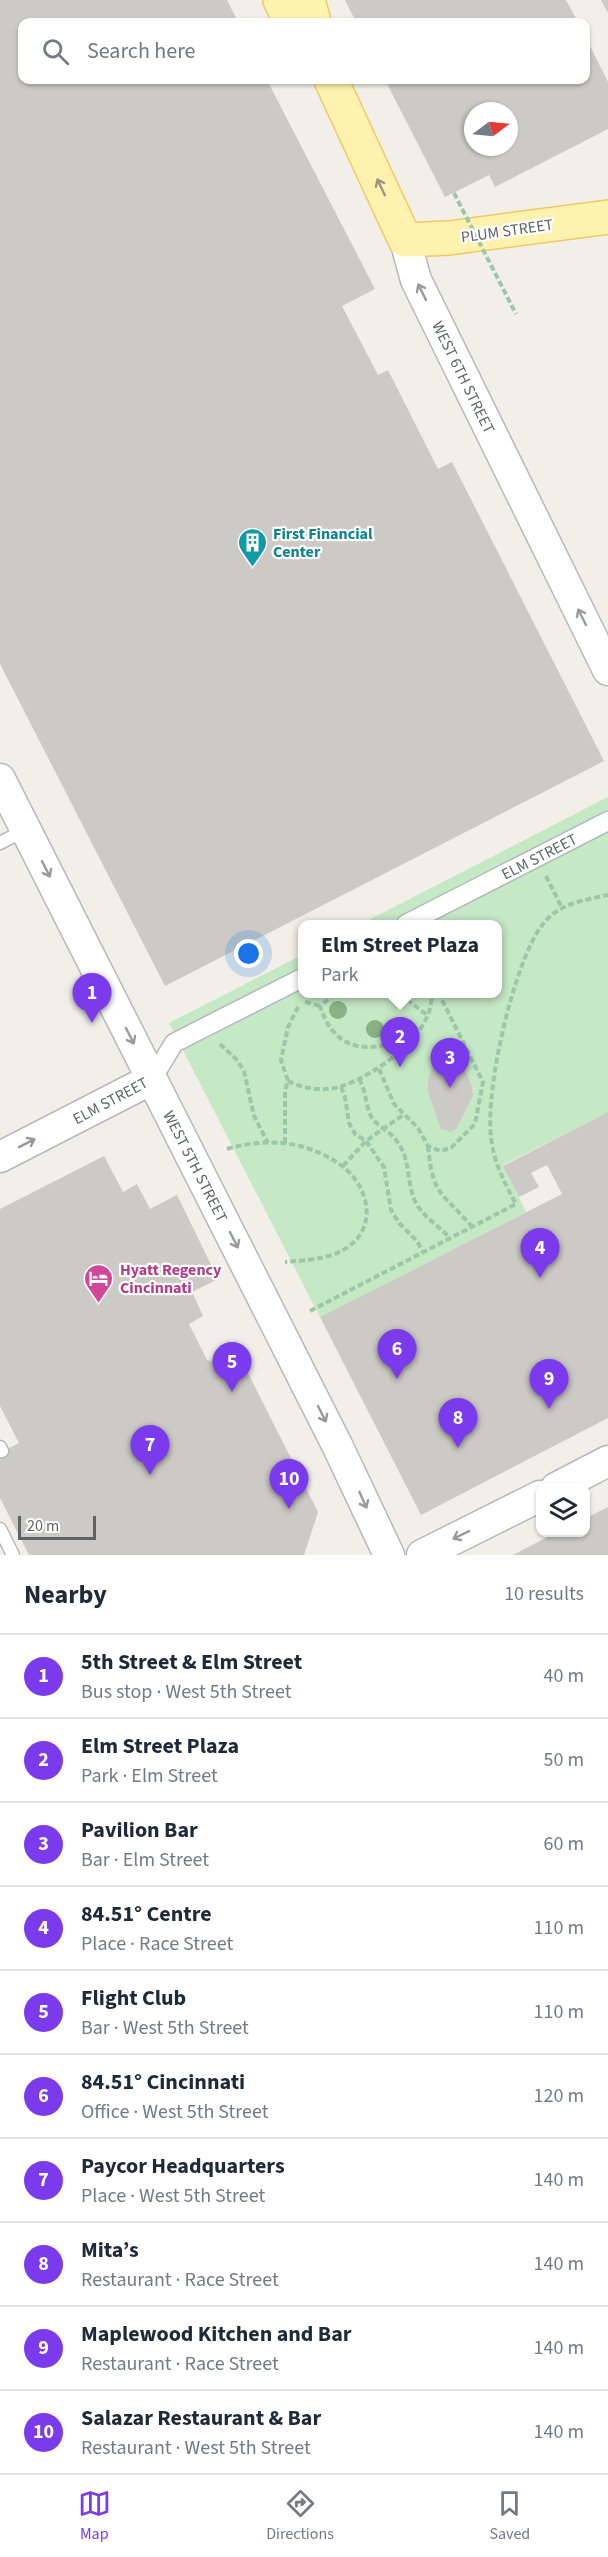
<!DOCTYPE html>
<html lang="en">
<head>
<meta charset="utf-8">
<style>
	body { margin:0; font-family:"Source Sans 3",sans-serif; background:#f2f2f3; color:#1f2937 }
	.controls { position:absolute; right:18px; bottom:18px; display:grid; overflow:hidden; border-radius:12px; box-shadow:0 2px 4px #0004 }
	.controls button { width:54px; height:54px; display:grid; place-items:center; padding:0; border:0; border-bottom:2px solid #e0e1e3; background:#fff; color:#1f2937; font:30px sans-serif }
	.compass { position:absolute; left:464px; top:102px; width:54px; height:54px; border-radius:50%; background:#fff; box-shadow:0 2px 4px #0004; rotate:74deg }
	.scale { position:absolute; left:18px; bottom:15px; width:78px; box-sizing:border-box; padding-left:6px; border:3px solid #5f6368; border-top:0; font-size:16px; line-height:21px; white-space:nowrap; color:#5f6368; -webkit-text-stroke:4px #fff; paint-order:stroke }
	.you { position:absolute; left:249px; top:954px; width:21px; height:21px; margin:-15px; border:4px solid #fff; border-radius:50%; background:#1a73e8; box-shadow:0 0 0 9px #1a73e833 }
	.badge { display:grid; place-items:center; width:39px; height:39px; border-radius:50%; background:#7c3aed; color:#fff; font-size:20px; font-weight:700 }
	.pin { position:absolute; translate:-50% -50px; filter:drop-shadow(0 2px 3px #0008) }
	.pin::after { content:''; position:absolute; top:32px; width:21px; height:18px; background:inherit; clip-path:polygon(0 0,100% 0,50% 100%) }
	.popup { position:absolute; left:298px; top:920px; width:204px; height:78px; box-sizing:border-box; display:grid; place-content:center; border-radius:12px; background:#fff; filter:drop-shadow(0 2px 4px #0005); font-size:20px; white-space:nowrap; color:#747a83 }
	.popup b { font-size:22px; color:#1f2937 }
	.popup::after { content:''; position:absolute; left:50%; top:100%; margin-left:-12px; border:12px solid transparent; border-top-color:#fff }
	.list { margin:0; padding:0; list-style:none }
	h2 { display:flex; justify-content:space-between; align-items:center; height:78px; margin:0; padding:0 24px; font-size:26px }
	h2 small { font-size:20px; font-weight:400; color:#747a83 }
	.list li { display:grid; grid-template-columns:39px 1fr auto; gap:18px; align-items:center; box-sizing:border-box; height:84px; padding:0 24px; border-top:2px solid #e0e1e3 }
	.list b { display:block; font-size:22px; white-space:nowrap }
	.list p { margin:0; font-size:20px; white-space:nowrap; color:#747a83 }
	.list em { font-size:20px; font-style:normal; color:#747a83 }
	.icon { flex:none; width:33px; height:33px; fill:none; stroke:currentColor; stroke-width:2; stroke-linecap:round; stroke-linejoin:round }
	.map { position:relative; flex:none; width:608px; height:1555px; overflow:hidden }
	.search { position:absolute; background:#fff; box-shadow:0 2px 4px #0004; left:18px; right:18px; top:18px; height:66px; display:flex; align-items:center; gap:15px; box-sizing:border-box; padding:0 21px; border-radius:12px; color:#747a83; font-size:22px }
	.sheet { height:918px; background:#fff }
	nav { display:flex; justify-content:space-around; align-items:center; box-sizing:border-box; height:84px; border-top:2px solid #e0e1e3; background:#fff; font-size:16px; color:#747a83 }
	nav a { display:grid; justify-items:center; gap:3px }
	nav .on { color:#7c3aed }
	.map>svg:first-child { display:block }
	.green { fill:#c5e8c5 }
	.building { fill:#cccac5; fill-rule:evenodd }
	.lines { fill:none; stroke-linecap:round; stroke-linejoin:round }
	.service-casing { stroke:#b5b8bc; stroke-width:15 }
	.pedestrian-casing { stroke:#b5b8bc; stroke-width:21 }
	.tertiary-casing { stroke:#b5b8bc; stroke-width:33 }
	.primary-casing { stroke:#f2c960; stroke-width:36 }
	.path { stroke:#9cc7a9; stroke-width:4; stroke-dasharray:6 3; stroke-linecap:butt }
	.service { stroke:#fff; stroke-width:12 }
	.pedestrian { stroke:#fff; stroke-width:18 }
	.tertiary { stroke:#fff; stroke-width:30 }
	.primary { stroke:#fff2af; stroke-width:33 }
	.path-bridge { stroke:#9cc7a9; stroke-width:4; stroke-dasharray:6 3; stroke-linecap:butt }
	.tree { fill:#89b387 }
	.oneway { stroke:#979581 }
	.oneway2 { stroke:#979a9d }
	.labels { text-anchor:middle; stroke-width:4.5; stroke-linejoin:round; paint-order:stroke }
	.street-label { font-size:16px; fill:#5f6368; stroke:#fff }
	.culture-label { font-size:16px; font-weight:bold; fill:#0d838f; stroke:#fff; text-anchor:start }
	.hotel-label { font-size:16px; font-weight:bold; fill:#b23c85; stroke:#fff; text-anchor:start }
</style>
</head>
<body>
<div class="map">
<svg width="608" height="1555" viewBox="0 0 608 1555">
	<rect width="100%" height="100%" fill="#f1efe8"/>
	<polygon class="green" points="608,797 608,1112 503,1165 526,1212 320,1317 169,1023 302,955 302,994 498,994 498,924 361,924"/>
	<g class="building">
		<polygon points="0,0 227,0 238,22 22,22 22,80 267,80 375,289 342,306 378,375 388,370 438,469 452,462 604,761 165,986 0,664"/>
		<polygon points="345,0 566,0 578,22 356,22"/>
		<polygon points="601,0 608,0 608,13"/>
		<path d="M586 38 608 82V129L495 187 489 175 445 197 385 80H586ZM473 111H509V147H473Z"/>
		<polygon points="445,1046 452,1047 456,1050 471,1084 473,1095 456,1129 451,1132 441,1129 428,1092 428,1080 439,1050"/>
		<polygon points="608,1112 608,1418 421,1515 320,1317 562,1194 547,1165 531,1173 539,1187 519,1197 503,1166"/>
		<polygon points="104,1156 123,1192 137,1184 150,1209 177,1195 218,1279 192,1292 203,1316 189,1324 207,1360 248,1373 318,1512 304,1555 29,1555 0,1498 0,1453 19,1443 0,1406 0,1209"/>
		<polygon points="608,1507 608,1555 513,1555 557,1532 586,1532 586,1518"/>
	</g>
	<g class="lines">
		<defs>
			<g id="service">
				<polyline points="0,843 25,830"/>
				<polyline points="0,1447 2,1451"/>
				<polyline points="0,1529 13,1555"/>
			</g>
			<g id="pedestrian">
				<polyline points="406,924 608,821"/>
				<polyline points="152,1079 174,1043 302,978"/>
			</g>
			<g id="tertiary">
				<polyline points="405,240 416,280 608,670"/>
				<polyline points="0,779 338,1447 389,1555"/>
				<polyline points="0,1157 152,1079"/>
				<polyline points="556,1488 608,1461"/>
				<polyline points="422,1555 540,1496"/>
			</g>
			<g id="primary">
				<polyline points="280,0 291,22"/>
				<polyline points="308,0 314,22"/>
				<polyline points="331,80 405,240 449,238 608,217"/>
			</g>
		</defs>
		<use href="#service" class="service-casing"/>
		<use href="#pedestrian" class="pedestrian-casing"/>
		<use href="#tertiary" class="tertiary-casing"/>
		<use href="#primary" class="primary-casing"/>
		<g class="path">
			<polyline points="546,876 562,908"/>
			<path d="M335 994 320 1006C336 1054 368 1052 409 1039"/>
			<polyline points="400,994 427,1015"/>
			<polyline points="305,1002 320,1006"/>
			<polyline points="220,1044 236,1059 244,1071 254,1116 268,1143"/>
			<polyline points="379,1069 394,1104 418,1128 428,1146 440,1151 451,1148 475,1124 483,1082 439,994"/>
			<path d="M359 1079C366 1090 365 1102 370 1114 374 1125 389 1130 396 1140 411 1158 406 1181 415 1201 422 1216 439 1226 450 1238"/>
			<path d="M288 1081C304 1089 325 1092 342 1086 374 1076 436 1033 431 994"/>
			<polyline points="341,1087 345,1097 349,1123 355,1134 366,1141 384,1167 391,1210 399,1223 417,1241 423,1252"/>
			<polyline points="285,1143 285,1090 288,1081 281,1060 288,1027 299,1005"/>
			<path d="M428 1146C433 1198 441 1190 472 1227"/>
			<path d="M227 1149C251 1142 276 1140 300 1146 315 1150 330 1157 342 1166 371 1188 378 1231 343 1250 326 1260 304 1260 285 1262"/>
			<polyline points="343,1166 366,1141 403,1115"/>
			<path d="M310 1311 516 1204C504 1182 493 1161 491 1136 485 1090 514 960 543 924 558 904 584 900 608 895"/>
		</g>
		<use href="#service" class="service"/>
		<use href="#pedestrian" class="pedestrian"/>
		<use href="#tertiary" class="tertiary"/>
		<use href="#primary" class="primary"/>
		<polyline class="path-bridge" points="454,193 516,314"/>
	</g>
	<g class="tree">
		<circle cx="338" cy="1010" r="9"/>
		<circle cx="375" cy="1029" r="9"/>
		<circle cx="393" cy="1031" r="9"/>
	</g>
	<defs><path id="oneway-shaft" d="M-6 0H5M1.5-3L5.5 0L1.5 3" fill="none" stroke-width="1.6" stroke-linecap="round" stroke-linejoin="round" transform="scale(1.5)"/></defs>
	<use class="oneway" href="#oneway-shaft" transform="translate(381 187) rotate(-115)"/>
	<g class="oneway2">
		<use href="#oneway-shaft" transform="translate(422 292) rotate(-116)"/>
		<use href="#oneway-shaft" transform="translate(582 617) rotate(-116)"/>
		<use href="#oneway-shaft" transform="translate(46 869) rotate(63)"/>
		<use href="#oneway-shaft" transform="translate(130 1036) rotate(63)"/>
		<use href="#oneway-shaft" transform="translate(27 1143) rotate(-27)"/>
		<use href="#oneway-shaft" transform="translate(234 1240) rotate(63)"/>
		<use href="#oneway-shaft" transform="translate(322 1414) rotate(63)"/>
		<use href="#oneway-shaft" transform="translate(363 1500) rotate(66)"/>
		<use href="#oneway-shaft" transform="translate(461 1535) rotate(154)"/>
	</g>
	<defs>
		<symbol id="building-pin" viewBox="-11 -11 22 30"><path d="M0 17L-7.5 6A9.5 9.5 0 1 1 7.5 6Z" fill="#0f9aa8" stroke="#fff"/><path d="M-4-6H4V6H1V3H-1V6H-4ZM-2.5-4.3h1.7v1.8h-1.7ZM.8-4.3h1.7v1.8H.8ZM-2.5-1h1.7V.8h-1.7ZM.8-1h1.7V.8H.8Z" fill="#fff"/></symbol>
		<symbol id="hotel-pin" viewBox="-11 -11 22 30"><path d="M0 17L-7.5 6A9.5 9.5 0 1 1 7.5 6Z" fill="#d1479c" stroke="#fff"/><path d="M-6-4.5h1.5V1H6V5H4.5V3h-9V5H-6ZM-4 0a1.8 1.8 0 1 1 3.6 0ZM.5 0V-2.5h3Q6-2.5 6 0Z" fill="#fff"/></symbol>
	</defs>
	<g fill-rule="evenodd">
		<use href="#building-pin" x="236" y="526" width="33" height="45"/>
		<use href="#hotel-pin" x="82" y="1262" width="33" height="45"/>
	</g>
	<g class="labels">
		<g class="street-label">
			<text transform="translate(507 230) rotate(-8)" y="6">PLUM STREET</text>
			<text transform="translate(464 377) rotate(64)" y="6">WEST 6TH STREET</text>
			<text transform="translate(539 856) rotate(-27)" y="6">ELM STREET</text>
			<text transform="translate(110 1100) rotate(-28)" y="6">ELM STREET</text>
			<text transform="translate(196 1166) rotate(63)" y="6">WEST 5TH STREET</text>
		</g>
		<g class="culture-label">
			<text x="273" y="539">First Financial<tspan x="273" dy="18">Center</tspan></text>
		</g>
		<g class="hotel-label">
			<text x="120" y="1275">Hyatt Regency<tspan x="120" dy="18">Cincinnati</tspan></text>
		</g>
	</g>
</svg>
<div class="controls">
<button><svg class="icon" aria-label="layers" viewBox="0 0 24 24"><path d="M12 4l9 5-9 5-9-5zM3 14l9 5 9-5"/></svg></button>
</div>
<svg class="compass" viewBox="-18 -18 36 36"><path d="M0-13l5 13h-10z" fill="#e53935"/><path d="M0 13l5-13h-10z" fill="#747a83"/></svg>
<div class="scale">20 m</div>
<div class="you"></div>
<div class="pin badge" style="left:92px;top:1023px">1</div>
<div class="pin badge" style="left:400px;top:1067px">2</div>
<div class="popup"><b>Elm Street Plaza</b>Park</div>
<div class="pin badge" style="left:450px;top:1088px">3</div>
<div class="pin badge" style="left:540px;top:1278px">4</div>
<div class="pin badge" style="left:232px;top:1392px">5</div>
<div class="pin badge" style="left:397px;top:1379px">6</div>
<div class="pin badge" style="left:150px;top:1475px">7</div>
<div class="pin badge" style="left:458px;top:1448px">8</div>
<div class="pin badge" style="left:549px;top:1409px">9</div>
<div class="pin badge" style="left:289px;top:1509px">10</div>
<div class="search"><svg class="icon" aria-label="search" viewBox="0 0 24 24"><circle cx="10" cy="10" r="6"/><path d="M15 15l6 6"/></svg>Search here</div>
</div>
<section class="sheet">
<h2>Nearby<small>10 results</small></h2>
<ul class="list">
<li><span class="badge">1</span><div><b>5th Street &amp; Elm Street</b><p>Bus stop · West 5th Street</p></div><em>40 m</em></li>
<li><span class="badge">2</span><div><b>Elm Street Plaza</b><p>Park · Elm Street</p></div><em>50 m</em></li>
<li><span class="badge">3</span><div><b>Pavilion Bar</b><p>Bar · Elm Street</p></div><em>60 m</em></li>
<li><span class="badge">4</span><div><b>84.51° Centre</b><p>Place · Race Street</p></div><em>110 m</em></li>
<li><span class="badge">5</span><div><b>Flight Club</b><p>Bar · West 5th Street</p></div><em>110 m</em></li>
<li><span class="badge">6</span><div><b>84.51° Cincinnati</b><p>Office · West 5th Street</p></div><em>120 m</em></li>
<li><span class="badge">7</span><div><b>Paycor Headquarters</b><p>Place · West 5th Street</p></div><em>140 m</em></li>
<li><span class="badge">8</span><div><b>Mita’s</b><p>Restaurant · Race Street</p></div><em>140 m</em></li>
<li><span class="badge">9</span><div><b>Maplewood Kitchen and Bar</b><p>Restaurant · Race Street</p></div><em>140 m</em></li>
<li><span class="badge">10</span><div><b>Salazar Restaurant &amp; Bar</b><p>Restaurant · West 5th Street</p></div><em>140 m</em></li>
</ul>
</section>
<nav>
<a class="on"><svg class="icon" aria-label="map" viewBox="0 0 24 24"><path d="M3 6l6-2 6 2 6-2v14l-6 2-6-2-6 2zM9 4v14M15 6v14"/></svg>Map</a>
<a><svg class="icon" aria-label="directions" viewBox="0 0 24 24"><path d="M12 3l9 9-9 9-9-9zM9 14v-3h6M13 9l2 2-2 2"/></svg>Directions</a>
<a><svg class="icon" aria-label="saved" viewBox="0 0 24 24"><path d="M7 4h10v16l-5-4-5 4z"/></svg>Saved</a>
</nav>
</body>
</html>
